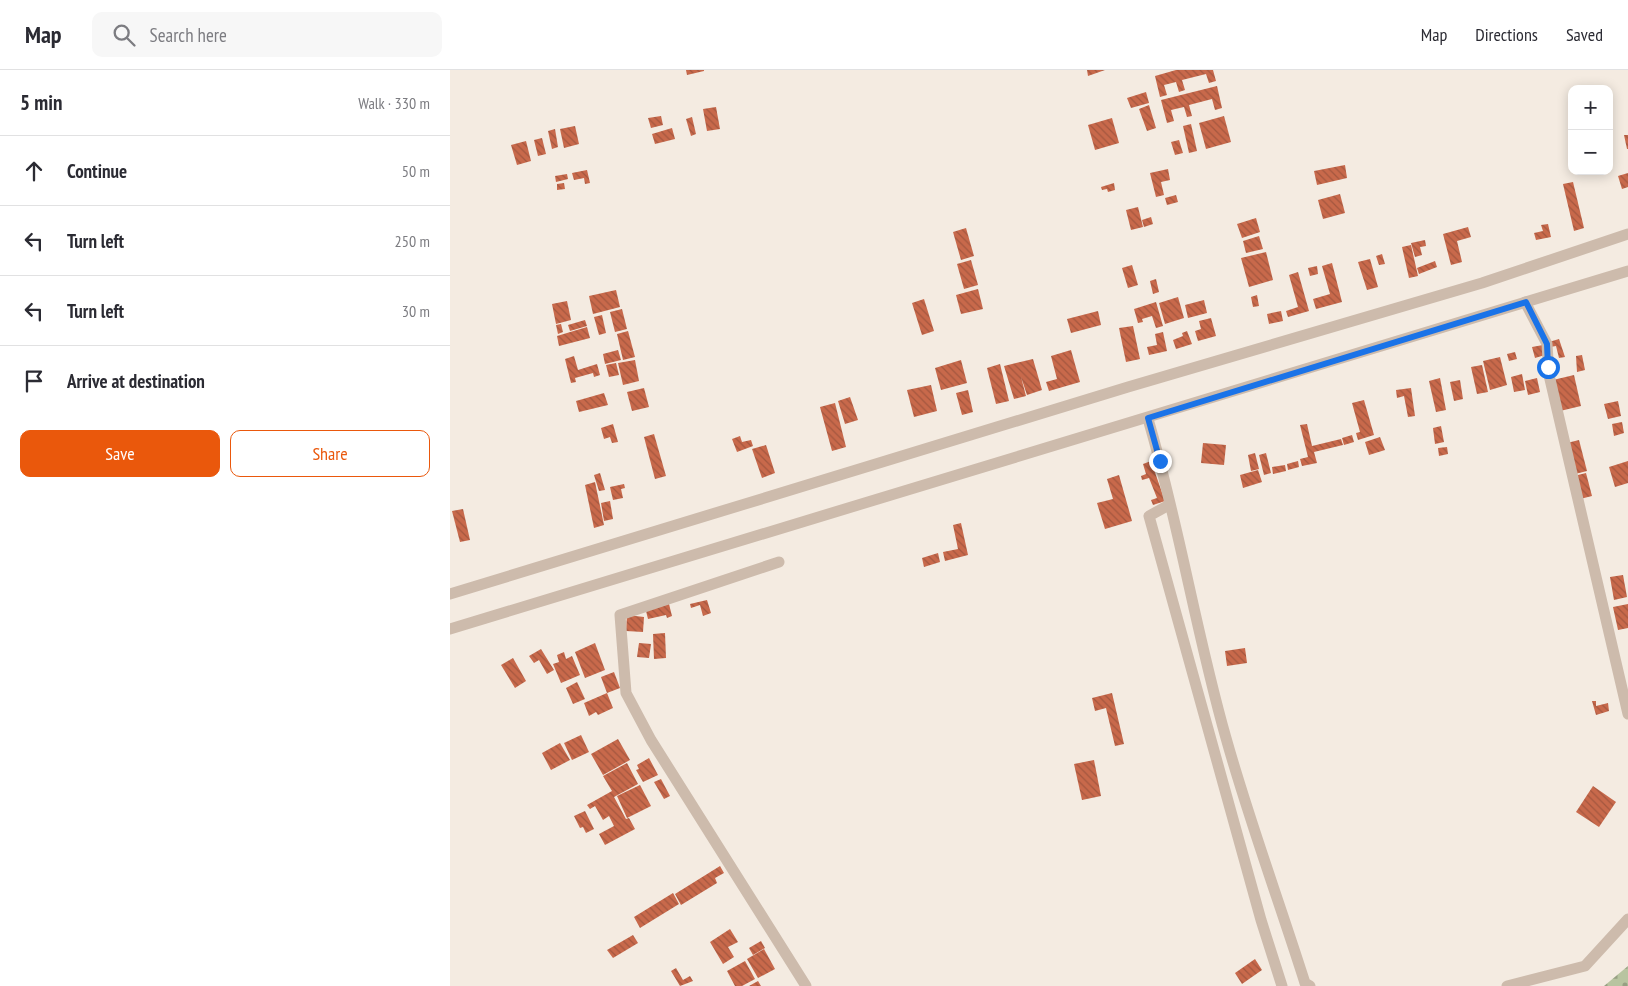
<!DOCTYPE html>
<html lang="en">
<head>
<meta charset="utf-8">
<style>
	body { margin:0; font-family:"PT Sans Narrow",sans-serif; background:#f7f7f7; color:#2b2b33 }
	.controls { position:absolute; right:15px; top:15px; display:grid; overflow:hidden; border-radius:10px; box-shadow:0 2px 12px #0003 }
	.controls button { width:45px; height:45px; display:grid; place-items:center; padding:0; border:0; border-bottom:1px solid #e1e1e2; background:#fff; color:#2b2b33; font:25px sans-serif }
	.stop { position:absolute; width:15px; height:15px; margin:-11px; border:4px solid #1a73e8; border-radius:50%; background:#fff }
	.stop.end { background:#1a73e8; border-color:#fff; box-shadow:0 1px 5px #0008 }
	.list { margin:0; padding:0; list-style:none }
	h2 { display:flex; justify-content:space-between; align-items:center; height:65px; margin:0; padding:0 20px; font-size:21px }
	h2 small { font-size:16px; font-weight:400; color:#7c7c81 }
	.list li { display:grid; grid-template-columns:32px 1fr auto; gap:15px; align-items:center; box-sizing:border-box; height:70px; padding:0 20px; border-top:1px solid #e1e1e2 }
	.list b { display:block; font-size:19px; white-space:nowrap }
	.list em { font-size:16px; font-style:normal; color:#7c7c81 }
	.actions { display:flex; gap:10px; padding:15px 20px }
	.actions a { flex:1; padding:11px 0; border:1px solid #ea580c; border-radius:10px; text-align:center; font-size:18px; color:#ea580c }
	.actions .main { background:#ea580c; color:#fff }
	.icon { flex:none; width:28px; height:28px; fill:none; stroke:currentColor; stroke-width:2; stroke-linecap:round; stroke-linejoin:round }
	.map { position:relative; flex:none; width:1178px; height:916px; overflow:hidden }
	header { display:flex; align-items:center; gap:30px; box-sizing:border-box; height:70px; padding:0 25px; background:#fff; border-bottom:1px solid #e1e1e2 }
	header strong { font-size:24px }
	nav { display:flex; gap:28px; margin-inline-start:auto; font-size:18px }
	.search { width:350px; height:45px; background:#f7f7f7; display:flex; align-items:center; gap:12px; box-sizing:border-box; padding:0 18px; border-radius:10px; color:#7c7c81; font-size:19px }
	main { display:flex }
	aside { flex:1; background:#fff }
	.map>svg:first-child { display:block }
	.cemetery { fill:url(#cemetery-stones) }
	.building { fill:url(#building-back-hatch) }
	.lines { fill:none; stroke-linecap:round; stroke-linejoin:round }
	.minor { stroke:#cdbbac; stroke-width:11 }
	.route { stroke:#1a73e8; stroke-width:6 }
</style>
</head>
<body>
<header>
<strong>Map</strong>
<div class="search"><svg class="icon" aria-label="search" viewBox="0 0 24 24"><circle cx="10" cy="10" r="6"/><path d="M15 15l6 6"/></svg>Search here</div>
<nav><a>Map</a><a>Directions</a><a>Saved</a></nav>
</header>
<main>
<aside>
<h2>5 min<small>Walk · 330 m</small></h2>
<ul class="list">
<li><svg class="icon" aria-label="ahead" viewBox="0 0 24 24"><path d="M12 20V5M6 11l6-6 6 6"/></svg><div><b>Continue</b></div><em>50 m</em></li>
<li><svg class="icon" aria-label="left" viewBox="0 0 24 24"><path d="M17 20v-9H6M10 6l-5 5 5 5"/></svg><div><b>Turn left</b></div><em>250 m</em></li>
<li><svg class="icon" aria-label="left" viewBox="0 0 24 24"><path d="M17 20v-9H6M10 6l-5 5 5 5"/></svg><div><b>Turn left</b></div><em>30 m</em></li>
<li><svg class="icon" aria-label="arrive" viewBox="0 0 24 24"><path d="M6 21V4h12l-3 4 3 4H6"/></svg><div><b>Arrive at destination</b></div></li>
</ul>
<div class="actions"><a class="main">Save</a><a>Share</a></div>
</aside>
<div class="map">
<svg width="1178" height="916" viewBox="0 0 1178 916">
	<defs>
		<pattern id="cemetery-stones" width="16" height="16" patternUnits="userSpaceOnUse" patternTransform="scale(1.25)"><rect width="16" height="16" fill="#b8c4a0"/><path d="M2 7V4a2 2 0 0 1 4 0v3zM10 15v-3a2 2 0 0 1 4 0v3z" fill="#97a083"/></pattern>
		<pattern id="building-back-hatch" width="6" height="6" patternUnits="userSpaceOnUse" patternTransform="scale(1.25)"><rect width="6" height="6" fill="#c8694b"/><path d="M-1 5l2 2M0 0l6 6M5-1l2 2" fill="none" stroke="#a4573f"/></pattern>
	</defs>
	<rect width="100%" height="100%" fill="#f4ebe1"/>
	<polygon class="cemetery" points="1178,896 1178,916 1154,916"/>
	<g class="building">
		<polygon points="236,0 254,0 254,1 237,5"/>
		<polygon points="637,0 655,0 638,6"/>
		<polygon points="726,0 763,0 766,11 759,13 756,4 732,10 735,20 729,22 726,12 714,15 717,25 710,27 705,6"/>
		<polygon points="767,16 772,38 765,40 762,29 739,35 742,46 737,47 734,37 721,40 724,51 717,53 711,30"/>
		<polygon points="696,22 699,33 681,38 677,28"/>
		<polygon points="699,35 706,58 697,61 689,39"/>
		<polygon points="266,37 270,59 257,61 253,39"/>
		<polygon points="211,46 213,55 201,58 198,48"/>
		<polygon points="774,46 781,72 756,79 749,53"/>
		<polygon points="242,47 246,64 241,66 236,49"/>
		<polygon points="662,48 669,73 645,80 638,55"/>
		<polygon points="741,54 747,81 739,83 733,56"/>
		<polygon points="125,56 129,74 114,78 110,59"/>
		<polygon points="222,58 225,69 205,74 202,64"/>
		<polygon points="105,59 108,77 102,79 98,61"/>
		<polygon points="1174,65 1178,65 1178,79 1177,79"/>
		<polygon points="92,68 96,84 88,86 84,70"/>
		<polygon points="729,70 733,83 725,85 721,72"/>
		<polygon points="76,71 81,91 67,95 61,75"/>
		<polygon points="895,95 897,108 867,115 864,101"/>
		<polygon points="718,99 720,110 711,112 714,125 706,127 700,103"/>
		<polygon points="137,100 140,113 135,114 134,108 124,110 122,103"/>
		<polygon points="1178,103 1178,117 1172,119 1168,106"/>
		<polygon points="117,104 118,109 106,112 105,106"/>
		<polygon points="1123,112 1134,158 1124,161 1113,114"/>
		<polygon points="114,113 115,119 107,120 107,114"/>
		<polygon points="664,113 665,120 658,122 657,119 652,120 651,117"/>
		<polygon points="890,124 895,143 873,149 868,130"/>
		<polygon points="726,125 728,132 717,135 715,128"/>
		<polygon points="688,137 693,157 681,160 676,140"/>
		<polygon points="701,147 703,154 694,157 692,150"/>
		<polygon points="806,148 810,162 792,168 787,154"/>
		<polygon points="1098,154 1101,167 1086,170 1084,163 1093,161 1091,155"/>
		<polygon points="1018,157 1021,167 1007,171 1012,192 1001,195 993,164"/>
		<polygon points="516,158 524,186 511,190 503,162"/>
		<polygon points="809,166 813,179 796,183 793,171"/>
		<polygon points="975,170 976,176 970,177 972,185 965,187 961,173"/>
		<polygon points="961,175 968,206 959,208 952,177"/>
		<polygon points="816,182 823,210 799,217 791,188"/>
		<polygon points="932,184 935,194 929,195 926,186"/>
		<polygon points="920,189 928,217 917,220 908,192"/>
		<polygon points="521,190 528,215 514,219 507,194"/>
		<polygon points="985,191 987,197 969,204 967,198"/>
		<polygon points="882,193 892,232 866,239 863,229 880,224 872,196"/>
		<polygon points="682,195 688,215 678,218 672,198"/>
		<polygon points="867,196 868,204 860,206 858,198"/>
		<polygon points="848,202 859,241 838,247 836,241 848,237 839,205"/>
		<polygon points="706,209 709,222 703,224 700,211"/>
		<polygon points="528,219 533,239 511,244 506,225"/>
		<polygon points="166,220 170,237 143,244 139,226"/>
		<polygon points="807,225 809,236 803,237 801,227"/>
		<polygon points="728,227 734,248 715,254 709,233"/>
		<polygon points="474,229 484,261 472,265 462,233"/>
		<polygon points="754,230 757,243 738,248 735,235"/>
		<polygon points="117,231 121,250 106,254 102,234"/>
		<polygon points="706,232 713,256 706,258 702,246 692,249 693,252 688,253 684,239"/>
		<polygon points="172,239 177,259 165,262 160,242"/>
		<polygon points="648,241 651,255 621,263 617,249"/>
		<polygon points="831,241 833,251 819,254 817,244"/>
		<polygon points="152,245 156,263 149,265 144,247"/>
		<polygon points="761,248 766,266 748,271 745,261 751,259 749,251"/>
		<polygon points="135,250 137,256 120,261 118,255"/>
		<polygon points="111,254 113,262 108,264 106,255"/>
		<polygon points="683,256 690,289 676,292 669,258"/>
		<polygon points="137,257 140,268 109,276 107,266"/>
		<polygon points="178,261 185,287 173,290 167,264"/>
		<polygon points="737,261 742,274 726,279 723,270 733,266 732,263"/>
		<polygon points="713,262 717,281 699,285 697,277 707,275 705,264"/>
		<polygon points="1109,269 1115,287 1109,288 1106,276 1100,277 1099,272"/>
		<polygon points="1093,275 1095,285 1085,288 1082,277"/>
		<polygon points="168,280 171,290 155,294 153,284"/>
		<polygon points="621,280 630,312 599,321 596,312 607,309 601,286"/>
		<polygon points="1065,282 1067,289 1059,291 1057,284"/>
		<polygon points="1132,285 1135,300 1127,302 1126,286"/>
		<polygon points="124,286 128,300 147,294 150,305 144,307 143,303 125,308 126,312 121,313 115,289"/>
		<polygon points="1050,287 1057,315 1040,320 1033,291"/>
		<polygon points="583,289 592,320 577,325 571,307 576,326 564,329 554,296"/>
		<polygon points="185,290 189,311 173,315 168,293"/>
		<polygon points="511,290 517,313 491,320 485,298"/>
		<polygon points="166,293 169,305 159,307 156,295"/>
		<polygon points="550,294 559,331 546,334 537,298"/>
		<polygon points="1032,295 1038,322 1027,324 1021,297"/>
		<polygon points="1072,304 1075,320 1064,322 1061,307"/>
		<polygon points="1124,305 1131,336 1110,341 1103,310"/>
		<polygon points="990,308 996,340 986,342 979,311"/>
		<polygon points="1087,308 1090,322 1078,325 1075,311"/>
		<polygon points="1010,310 1013,329 1004,331 1000,312"/>
		<polygon points="481,315 487,341 464,347 457,320"/>
		<polygon points="194,318 199,337 182,341 177,322"/>
		<polygon points="961,318 965,346 958,347 954,326 947,328 946,320"/>
		<polygon points="518,320 523,342 512,345 506,323"/>
		<polygon points="154,323 158,335 129,342 126,331"/>
		<polygon points="400,327 408,350 395,354 388,331"/>
		<polygon points="914,330 924,365 908,370 906,363 910,362 902,333"/>
		<polygon points="1168,331 1171,346 1158,349 1154,334"/>
		<polygon points="385,333 396,377 382,381 370,337"/>
		<polygon points="1172,352 1174,363 1164,366 1162,354"/>
		<polygon points="163,354 168,372 162,373 160,367 154,369 151,358"/>
		<polygon points="857,354 862,376 891,369 893,375 864,382 867,393 852,396 850,389 858,387 850,355"/>
		<polygon points="991,356 994,372 985,374 983,358"/>
		<polygon points="204,364 216,406 205,409 194,367"/>
		<polygon points="902,365 904,372 894,375 892,368"/>
		<polygon points="290,366 292,372 301,370 303,376 287,382 282,369"/>
		<polygon points="930,367 935,380 919,385 915,372"/>
		<polygon points="1129,370 1137,401 1125,404 1117,373"/>
		<polygon points="753,373 776,375 774,395 751,393"/>
		<polygon points="316,375 325,403 312,408 302,379"/>
		<polygon points="997,377 998,384 989,386 988,378"/>
		<polygon points="805,383 809,399 801,401 798,385"/>
		<polygon points="816,383 821,403 814,405 809,385"/>
		<polygon points="701,391 715,431 703,435 701,430 707,428 699,408 692,410 691,406 696,404 693,394"/>
		<polygon points="848,391 849,397 838,400 837,394"/>
		<polygon points="1178,391 1178,413 1165,417 1159,397"/>
		<polygon points="835,395 836,401 823,404 822,397"/>
		<polygon points="808,400 812,412 793,418 790,405"/>
		<polygon points="150,403 155,420 149,421 144,405"/>
		<polygon points="1136,403 1142,426 1130,429 1124,406"/>
		<polygon points="669,405 682,451 655,459 647,433 663,429 657,409"/>
		<polygon points="145,412 154,455 144,458 135,415"/>
		<polygon points="174,414 175,418 171,419 173,428 163,430 160,417"/>
		<polygon points="160,431 163,449 154,451 151,433"/>
		<polygon points="13,439 20,470 10,472 2,441"/>
		<polygon points="511,453 518,485 495,491 493,482 508,479 503,455"/>
		<polygon points="488,483 490,492 474,497 472,488"/>
		<polygon points="1173,505 1177,527 1164,530 1160,507"/>
		<polygon points="257,530 261,543 253,546 250,535 241,538 240,534"/>
		<polygon points="219,534 222,546 217,548 216,545 198,549 196,541"/>
		<polygon points="1178,534 1178,558 1168,560 1163,537"/>
		<polygon points="177,545 194,547 193,562 176,561"/>
		<polygon points="215,563 216,588 204,589 203,564"/>
		<polygon points="145,573 155,600 135,608 125,582"/>
		<polygon points="189,573 201,574 199,588 187,587"/>
		<polygon points="795,578 797,593 777,596 775,581"/>
		<polygon points="91,579 104,600 97,604 89,590 84,593 79,586"/>
		<polygon points="114,582 116,589 122,586 130,605 111,613 103,594 109,592 107,585"/>
		<polygon points="63,588 76,611 65,618 51,595"/>
		<polygon points="164,602 170,618 157,623 151,607"/>
		<polygon points="127,612 135,629 123,634 116,618"/>
		<polygon points="157,623 163,638 148,645 146,642 139,646 134,633"/>
		<polygon points="662,623 674,674 665,676 656,638 645,641 642,628"/>
		<polygon points="1142,631 1146,631 1146,636 1158,633 1159,641 1146,645"/>
		<polygon points="131,665 139,682 122,690 114,673"/>
		<polygon points="168,669 180,690 153,705 141,684"/>
		<polygon points="110,673 120,690 101,700 92,683"/>
		<polygon points="199,688 208,705 193,712 186,700 189,699 187,695"/>
		<polygon points="644,690 651,726 632,730 624,694"/>
		<polygon points="177,693 188,714 164,727 176,749 179,748 185,759 155,775 149,764 164,756 159,746 153,750 145,736 140,739 137,735 162,721 153,706"/>
		<polygon points="211,709 220,726 214,729 204,712"/>
		<polygon points="190,715 201,736 177,748 167,726"/>
		<polygon points="1143,716 1166,732 1149,757 1126,742"/>
		<polygon points="135,741 144,759 136,763 133,757 130,758 124,746"/>
		<polygon points="270,796 274,803 265,808 267,813 231,835 225,824"/>
		<polygon points="223,823 229,834 190,858 184,847"/>
		<polygon points="280,859 288,872 278,877 284,887 273,894 260,872"/>
		<polygon points="183,865 188,873 163,888 157,880"/>
		<polygon points="311,871 315,878 303,885 299,878"/>
		<polygon points="314,879 325,899 308,908 297,889"/>
		<polygon points="805,889 812,900 792,914 785,903"/>
		<polygon points="295,891 305,909 292,916 285,916 277,901"/>
		<polygon points="226,898 233,910 240,906 243,911 230,916 221,901"/>
		<polygon points="308,911 311,916 299,916"/>
	</g>
	<g class="lines">
		<g class="minor">
			<polyline points="1075,232 1097,274 1099,305 1178,644"/>
			<path d="M698 349C729 454 746 563 776 668 799 750 829 831 855 913L860 916"/>
			<polyline points="719,435 699,446 811,850 832,916"/>
			<polyline points="329,492 170,545 176,623 201,670 356,916"/>
			<polyline points="0,524 678,317 1032,213 1178,164"/>
			<polyline points="0,559 1178,201"/>
			<polyline points="1057,916 1135,896 1178,849"/>
		</g>
	</g>
	<g class="lines">
		<polyline class="route" points="710,391 698,348 1076,232 1097,274 1098,297"/>
	</g>
</svg>
<div class="controls">
<button>+</button>
<button>−</button>
</div>
<div class="stop" style="left:1098px;top:297px"></div>
<div class="stop end" style="left:710px;top:391px"></div>
</div>
</main>
</body>
</html>
